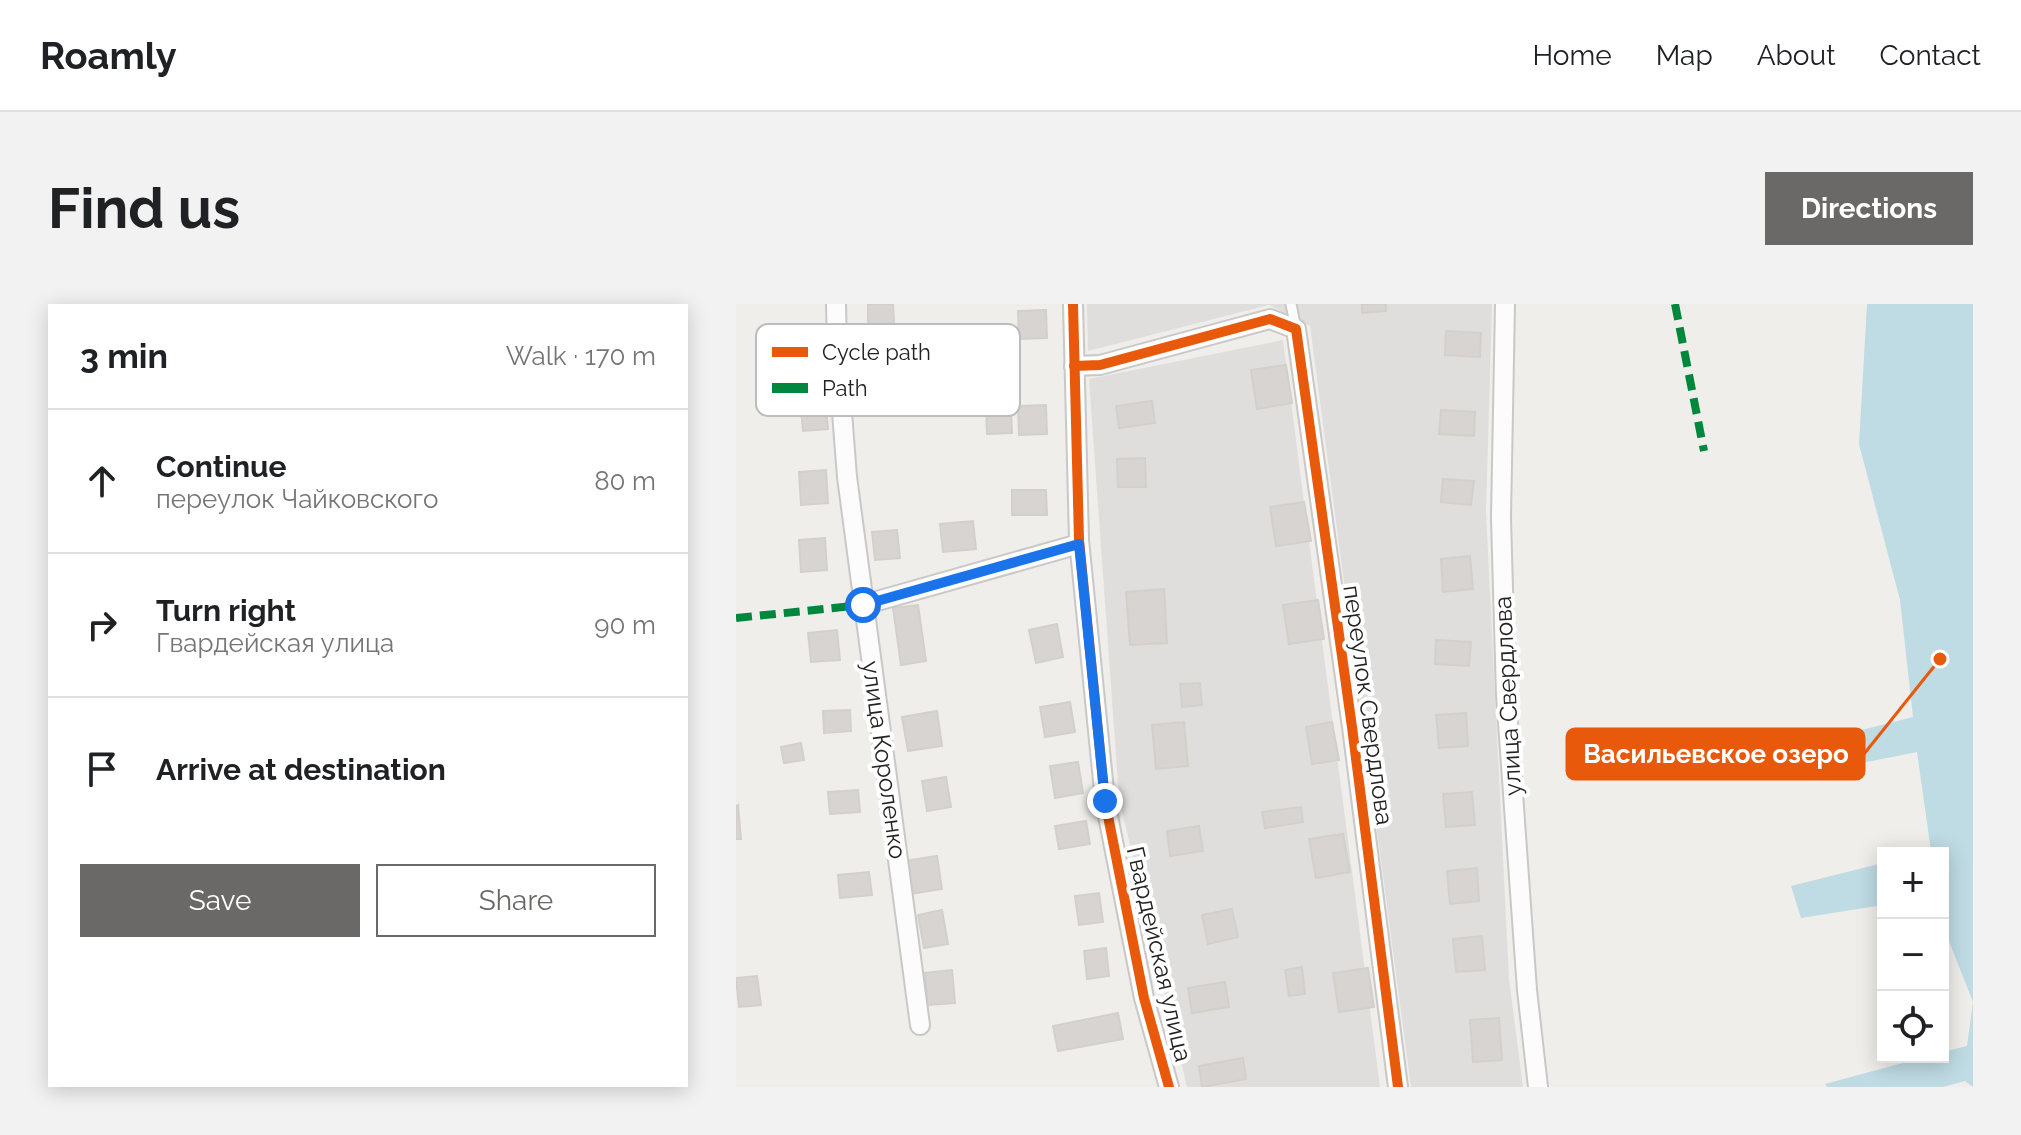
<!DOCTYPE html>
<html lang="en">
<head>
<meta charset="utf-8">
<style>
	body { margin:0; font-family:Raleway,sans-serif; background:#f2f2f2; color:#202124 }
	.controls { position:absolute; right:24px; bottom:24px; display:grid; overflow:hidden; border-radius:0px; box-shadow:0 4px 20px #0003 }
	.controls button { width:72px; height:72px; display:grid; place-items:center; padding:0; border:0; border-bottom:2px solid #e0e0e0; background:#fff; color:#202124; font:40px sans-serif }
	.stop { position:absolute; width:24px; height:24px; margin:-18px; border:6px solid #1a73e8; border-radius:50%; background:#fff }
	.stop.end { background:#1a73e8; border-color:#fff; box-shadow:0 2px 8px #0008 }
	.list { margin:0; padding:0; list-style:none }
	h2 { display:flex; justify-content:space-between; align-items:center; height:104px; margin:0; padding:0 32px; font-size:34px }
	h2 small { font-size:26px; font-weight:400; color:#757577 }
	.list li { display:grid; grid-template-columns:52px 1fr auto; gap:24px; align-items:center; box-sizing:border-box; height:144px; padding:0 32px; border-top:2px solid #e0e0e0 }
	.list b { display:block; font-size:30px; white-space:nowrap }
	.list p { margin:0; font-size:26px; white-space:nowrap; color:#757577 }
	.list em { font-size:26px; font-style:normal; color:#757577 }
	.actions { display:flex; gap:16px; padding:24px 32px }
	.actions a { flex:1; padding:18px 0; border:2px solid #6a6968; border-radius:0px; text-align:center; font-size:28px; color:#6a6968 }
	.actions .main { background:#6a6968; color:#fff }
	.icon { flex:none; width:44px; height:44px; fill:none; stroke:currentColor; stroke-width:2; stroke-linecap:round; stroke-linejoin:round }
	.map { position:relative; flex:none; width:1237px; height:783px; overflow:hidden; border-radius:0px }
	header { display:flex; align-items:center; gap:48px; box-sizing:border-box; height:112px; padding:0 40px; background:#fff; border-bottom:2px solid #e0e0e0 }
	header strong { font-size:38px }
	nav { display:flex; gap:44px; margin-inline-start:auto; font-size:28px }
	.intro { display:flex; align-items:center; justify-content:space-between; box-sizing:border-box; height:192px; padding:0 48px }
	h1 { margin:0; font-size:56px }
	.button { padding:20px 36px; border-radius:0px; background:#6a6968; color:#fff; font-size:28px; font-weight:700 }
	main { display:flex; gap:48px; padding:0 48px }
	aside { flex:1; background:#fff; border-radius:0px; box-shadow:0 4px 20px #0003 }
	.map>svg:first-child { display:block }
	.residential { fill:#dfdedc }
	.water { fill:#bfdbe3 }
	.building { fill:#d7d4d2; stroke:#d3d0cc; stroke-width:2 }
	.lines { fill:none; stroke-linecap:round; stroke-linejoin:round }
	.service-casing { stroke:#c9c8c7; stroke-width:13 }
	.minor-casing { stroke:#c9c8c7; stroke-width:22 }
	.service { stroke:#fdfcfc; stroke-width:9 }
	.minor { stroke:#fdfcfc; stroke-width:18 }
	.quiet { stroke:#00873e; stroke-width:8; stroke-dasharray:16 8; stroke-linecap:butt }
	.cycleway-casing { stroke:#fff; stroke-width:15 }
	.cycleway { stroke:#e8590c; stroke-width:10 }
	.route { stroke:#1a73e8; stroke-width:10 }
	.labels { text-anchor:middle; stroke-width:8; stroke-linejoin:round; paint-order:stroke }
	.street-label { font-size:24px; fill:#222; stroke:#fff }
	.key { fill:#fff; stroke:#bdbdbd; stroke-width:2 }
	.key-label { font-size:22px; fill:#222 }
	.leader { fill:none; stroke:#e8590c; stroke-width:3 }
	.callout-dot { fill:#e8590c; stroke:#fff; stroke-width:3 }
	.callout { fill:#e8590c; stroke:#e8590c; stroke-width:3 }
	.callout-label { font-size:26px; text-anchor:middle; font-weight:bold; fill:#fff }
</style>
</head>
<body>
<header>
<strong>Roamly</strong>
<nav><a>Home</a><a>Map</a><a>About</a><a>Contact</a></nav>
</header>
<div class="intro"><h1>Find us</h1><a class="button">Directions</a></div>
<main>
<aside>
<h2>3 min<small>Walk · 170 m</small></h2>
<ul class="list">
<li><svg class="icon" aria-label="ahead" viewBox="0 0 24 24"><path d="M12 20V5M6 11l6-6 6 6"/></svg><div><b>Continue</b><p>переулок Чайковского</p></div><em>80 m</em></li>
<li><svg class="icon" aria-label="right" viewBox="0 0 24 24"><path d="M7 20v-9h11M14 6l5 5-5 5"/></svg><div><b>Turn right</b><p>Гвардейская улица</p></div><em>90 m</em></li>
<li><svg class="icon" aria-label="arrive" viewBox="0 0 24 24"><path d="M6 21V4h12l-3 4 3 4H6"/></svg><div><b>Arrive at destination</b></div></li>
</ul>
<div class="actions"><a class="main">Save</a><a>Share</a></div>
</aside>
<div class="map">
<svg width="1237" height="783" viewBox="0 0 1237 783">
	<rect width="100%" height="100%" fill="#f0eeeb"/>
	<g class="residential">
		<polygon points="351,0 756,0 750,208 773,675 787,783 675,783 574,22 533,1 352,47"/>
		<polygon points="547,36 644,783 451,783 383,494 353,75"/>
	</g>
	<g class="water">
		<polygon points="1131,0 1237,0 1237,783 1229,777 1207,783 1091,783 1089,780 1189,753 1207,753 1207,748 1231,742 1237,698 1207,622 1207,549 1190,549 1195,547 1181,448 1061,472 1059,443 1177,413 1164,296 1123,140"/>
		<polygon points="1147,559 1147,601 1065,614 1055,582"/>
	</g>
	<g class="building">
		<polygon points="132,0 157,0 158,19 132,20"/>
		<polygon points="626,0 650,0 650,7 626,9"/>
		<polygon points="310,6 311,34 283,35 282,7"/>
		<polygon points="710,27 745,29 744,53 709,51"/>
		<polygon points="550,61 556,99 521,105 515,66"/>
		<polygon points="89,93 92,125 67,127 64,95"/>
		<polygon points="416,97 419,119 383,124 380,102"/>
		<polygon points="310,101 311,130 283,131 282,102"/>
		<polygon points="275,102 276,129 251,130 250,103"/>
		<polygon points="705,106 739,108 738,132 703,130"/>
		<polygon points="409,154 410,183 382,183 381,155"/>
		<polygon points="90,166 92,199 65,201 63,168"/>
		<polygon points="707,175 738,177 735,201 705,198"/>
		<polygon points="276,186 310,186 311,211 276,211"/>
		<polygon points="568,198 575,237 540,242 534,203"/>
		<polygon points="237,217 240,245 207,248 204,220"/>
		<polygon points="161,226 164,254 139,256 136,228"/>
		<polygon points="89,234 91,266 65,268 63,236"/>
		<polygon points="734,252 737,285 707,288 705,255"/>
		<polygon points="428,285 431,339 394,341 390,288"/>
		<polygon points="582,296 588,335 553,340 547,301"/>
		<polygon points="182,301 190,357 165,361 157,304"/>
		<polygon points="321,320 327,353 300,359 293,326"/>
		<polygon points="101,326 104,356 75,358 72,329"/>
		<polygon points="700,336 735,338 733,362 699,360"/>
		<polygon points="464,379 466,401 446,403 444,380"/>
		<polygon points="334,398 339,428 309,433 304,403"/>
		<polygon points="114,406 115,427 88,429 87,407"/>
		<polygon points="201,407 206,442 172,447 166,413"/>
		<polygon points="730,409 732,442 703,444 700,411"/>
		<polygon points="448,418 452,462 420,465 416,421"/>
		<polygon points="596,418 603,456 576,460 570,423"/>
		<polygon points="65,439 68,456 48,459 45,443"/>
		<polygon points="342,458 347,489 319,494 314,462"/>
		<polygon points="210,473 215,503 191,507 186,477"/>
		<polygon points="122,486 124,508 94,510 92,488"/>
		<polygon points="736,488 739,521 710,523 707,490"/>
		<polygon points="2,501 5,535 0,535 0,502"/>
		<polygon points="565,503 567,518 529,524 526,508"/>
		<polygon points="350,517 354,540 323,545 319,522"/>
		<polygon points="463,522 467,547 434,552 431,527"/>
		<polygon points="607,530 614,568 580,574 573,535"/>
		<polygon points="201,552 206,585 174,590 168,557"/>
		<polygon points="741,564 743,597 714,600 711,567"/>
		<polygon points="133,568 136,591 104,594 102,571"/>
		<polygon points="363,589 367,618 343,621 339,592"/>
		<polygon points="496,605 502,633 472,640 466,611"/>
		<polygon points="206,606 212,640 188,644 182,611"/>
		<polygon points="746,632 749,666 720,668 717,635"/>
		<polygon points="370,644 373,672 351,675 348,647"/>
		<polygon points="566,663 569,690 553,692 549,666"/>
		<polygon points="632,664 638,703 603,708 597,669"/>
		<polygon points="216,666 219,699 192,701 189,669"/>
		<polygon points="21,672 25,701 3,703 0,674"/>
		<polygon points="489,678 493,703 456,709 452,684"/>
		<polygon points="382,709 387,735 322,747 317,722"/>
		<polygon points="763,714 766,756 737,758 734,716"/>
		<polygon points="507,754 510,775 466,783 463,762"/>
	</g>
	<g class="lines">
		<defs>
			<polyline id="service" points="555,0 560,25"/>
			<g id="minor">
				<polyline points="100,0 101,44 111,173 184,721"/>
				<polyline points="337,0 343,236 369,497 408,694 433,783"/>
				<polyline points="769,0 765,214 770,391 791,686 802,783"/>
				<polyline points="338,62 364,61 534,15 560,25 616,423 662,783"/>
				<polyline points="127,301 343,240"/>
			</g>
		</defs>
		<use href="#service" class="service-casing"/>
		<use href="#minor" class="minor-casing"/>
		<use href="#service" class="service"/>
		<use href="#minor" class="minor"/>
		<g class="quiet">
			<polyline points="939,0 968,147"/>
			<polyline points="0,314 127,301 343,240"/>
		</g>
		<defs>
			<g id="cycleway">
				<polyline points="337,0 343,236 369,497 408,694 433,783"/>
				<polyline points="338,62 364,61 534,15 560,25 616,423 662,783"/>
			</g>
		</defs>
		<use href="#cycleway" class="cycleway-casing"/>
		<use href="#cycleway" class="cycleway"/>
	</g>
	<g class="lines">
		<polyline class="route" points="127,301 343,240 369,497"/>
	</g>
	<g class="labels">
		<g class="street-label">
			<text transform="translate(772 392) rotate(-93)" y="8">улица Свердлова</text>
			<text transform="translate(632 401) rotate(82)" y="8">переулок Свердлова</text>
			<text transform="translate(148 456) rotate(82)" y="8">улица Короленко</text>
			<text transform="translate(423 650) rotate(77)" y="8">Гвардейская улица</text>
		</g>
	</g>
	<rect x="20" y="20" width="264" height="92" rx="12" class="key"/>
	<rect x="36" y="43" width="36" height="10" fill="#e8590c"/>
	<rect x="36" y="79" width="36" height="10" fill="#00873e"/>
	<g class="key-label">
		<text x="86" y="56">Cycle path</text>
		<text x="86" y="92">Path</text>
	</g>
	<path class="leader" d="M1204 355L1128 450"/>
	<circle class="callout-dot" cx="1204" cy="355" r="8"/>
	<rect class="callout" x="831" y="425" width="297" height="50" rx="8"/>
	<g class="callout-label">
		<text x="980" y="459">Васильевское озеро</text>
	</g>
</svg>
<div class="controls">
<button>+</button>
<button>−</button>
<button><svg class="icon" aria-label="locate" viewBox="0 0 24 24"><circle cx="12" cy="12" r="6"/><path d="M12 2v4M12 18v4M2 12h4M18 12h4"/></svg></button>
</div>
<div class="stop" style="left:127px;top:301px"></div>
<div class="stop end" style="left:369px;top:497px"></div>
</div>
</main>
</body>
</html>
